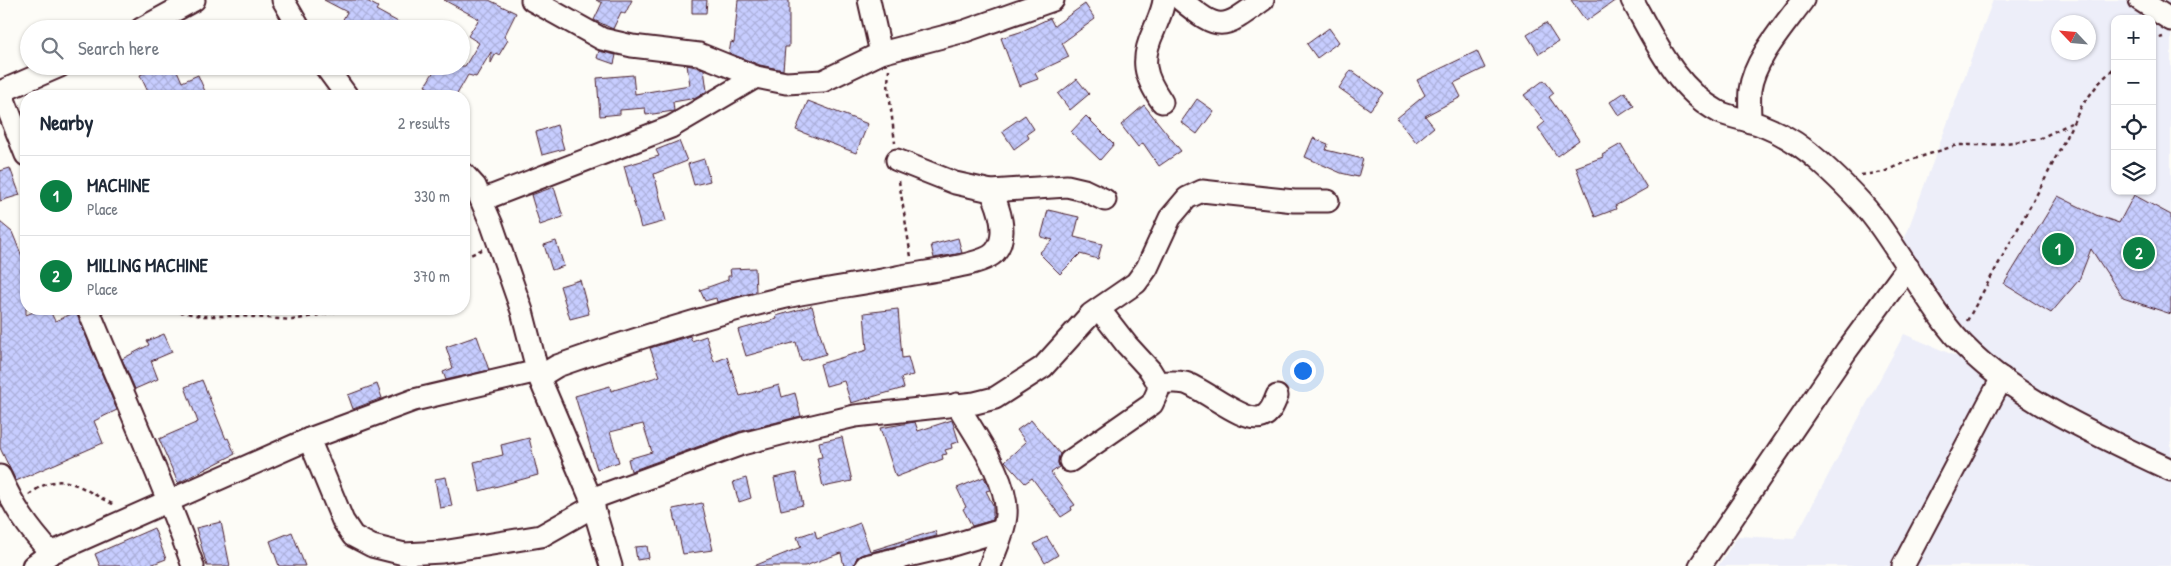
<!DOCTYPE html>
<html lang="en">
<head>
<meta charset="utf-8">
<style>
	body { margin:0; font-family:"Patrick Hand",sans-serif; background:#f2f2f3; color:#1f2937 }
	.controls { position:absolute; right:15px; top:15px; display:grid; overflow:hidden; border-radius:10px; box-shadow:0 1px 4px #0004 }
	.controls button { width:45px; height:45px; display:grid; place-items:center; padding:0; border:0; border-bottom:1px solid #e0e1e3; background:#fff; color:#1f2937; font:25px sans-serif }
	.compass { position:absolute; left:2051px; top:15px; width:45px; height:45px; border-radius:50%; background:#fff; box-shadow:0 1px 4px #0004; rotate:296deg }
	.you { position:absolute; left:1302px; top:370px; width:18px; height:18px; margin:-12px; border:4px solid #fff; border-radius:50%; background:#1a73e8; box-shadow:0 0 0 8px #1a73e833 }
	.badge { display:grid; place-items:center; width:32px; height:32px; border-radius:50%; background:#0b8043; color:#fff; font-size:16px; font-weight:700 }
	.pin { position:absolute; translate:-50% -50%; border:2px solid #fff; box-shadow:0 1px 5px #0006 }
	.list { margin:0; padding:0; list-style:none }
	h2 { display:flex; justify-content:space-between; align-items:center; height:65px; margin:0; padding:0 20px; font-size:21px }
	h2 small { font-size:16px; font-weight:400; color:#747a83 }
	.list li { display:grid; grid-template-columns:32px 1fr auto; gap:15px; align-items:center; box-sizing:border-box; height:80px; padding:0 20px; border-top:1px solid #e0e1e3 }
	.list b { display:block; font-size:19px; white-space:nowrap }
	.list p { margin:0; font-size:16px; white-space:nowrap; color:#747a83 }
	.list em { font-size:16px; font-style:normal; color:#747a83 }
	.icon { flex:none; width:28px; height:28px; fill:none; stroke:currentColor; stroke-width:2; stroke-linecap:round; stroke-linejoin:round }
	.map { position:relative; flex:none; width:2171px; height:566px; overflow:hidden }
	.search { position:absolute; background:#fff; box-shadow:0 1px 4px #0004; left:20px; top:20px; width:450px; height:55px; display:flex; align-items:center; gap:12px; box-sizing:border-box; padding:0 18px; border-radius:28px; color:#747a83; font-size:19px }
	.panel { position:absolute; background:#fff; box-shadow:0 1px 4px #0004; left:20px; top:90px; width:450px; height:225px; border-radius:20px }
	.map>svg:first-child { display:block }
	.built { fill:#edeef9; fill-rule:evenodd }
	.building { fill:url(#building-cross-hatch); stroke:#4a1f2b }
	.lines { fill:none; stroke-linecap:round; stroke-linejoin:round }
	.minor-casing { stroke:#4a1f2b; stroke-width:25 }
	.path { stroke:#4a1f2b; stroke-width:2.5; stroke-dasharray:4 4; stroke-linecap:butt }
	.minor { stroke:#fdfcf7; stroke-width:21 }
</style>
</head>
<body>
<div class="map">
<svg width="2171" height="566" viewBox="0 0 2171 566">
	<defs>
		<pattern id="building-cross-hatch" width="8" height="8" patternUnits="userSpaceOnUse" patternTransform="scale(1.25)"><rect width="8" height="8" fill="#c7cdff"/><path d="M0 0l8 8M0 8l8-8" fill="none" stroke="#acb0db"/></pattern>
	</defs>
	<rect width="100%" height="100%" fill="#fdfcf7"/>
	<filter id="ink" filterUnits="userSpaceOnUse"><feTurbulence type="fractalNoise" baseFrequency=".02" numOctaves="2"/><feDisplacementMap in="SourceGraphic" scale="10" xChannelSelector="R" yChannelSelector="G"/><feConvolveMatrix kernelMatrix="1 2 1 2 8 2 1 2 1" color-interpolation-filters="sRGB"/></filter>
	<g filter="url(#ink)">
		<path class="built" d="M1993 0H2171V566H1718L1738 536 1794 539 1904 334 1965 360 1900 251ZM2115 19H2152V191H2115ZM2058 22H2088V52H2058Z"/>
		<g class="building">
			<polygon points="324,0 365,0 378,7 376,10 411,29 346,29 340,25 347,12"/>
			<polygon points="444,0 489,0 516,13 504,37 508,40 499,55 496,53 491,63 491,52 476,77 468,75 456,96 442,96 425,86 437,66 465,66 479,43 468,36 479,19"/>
			<polygon points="596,0 632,0 625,14 621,12 613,29 594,20 602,3"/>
			<polygon points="692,0 707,0 706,13 692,13"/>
			<polygon points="738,0 789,0 789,47 785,47 783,70 760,65 729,53 731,42 734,43"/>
			<polygon points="1571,0 1616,0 1586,21"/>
			<polygon points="1085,4 1095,19 1062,43 1069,57 1035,73 1038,79 1019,86 1001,38 1020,32 1050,18 1054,26"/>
			<polygon points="1546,23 1558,42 1539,54 1527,35"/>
			<polygon points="1329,28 1339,42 1317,58 1307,44"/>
			<polygon points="599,51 616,55 614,64 597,58"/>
			<polygon points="1477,51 1485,68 1454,83 1461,97 1425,116 1434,127 1416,142 1397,118 1425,95 1417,80"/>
			<polygon points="687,65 704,69 707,91 696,98 673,102 674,111 646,115 645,108 620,110 620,114 600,116 597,78 633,75 635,94 690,85"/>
			<polygon points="160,66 175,66 182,82 198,75 207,96 150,96 140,75"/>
			<polygon points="1351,70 1383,93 1370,110 1339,88"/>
			<polygon points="1077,79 1089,94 1070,110 1058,94"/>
			<polygon points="1544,80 1554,93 1549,97 1579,140 1557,156 1538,128 1545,122 1524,95"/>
			<polygon points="1625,92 1634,106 1619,116 1610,102"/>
			<polygon points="1197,99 1214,111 1197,134 1181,122"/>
			<polygon points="808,101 868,124 856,153 796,130"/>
			<polygon points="1144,105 1181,151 1159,166 1143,143 1138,147 1121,125"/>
			<polygon points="1025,115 1034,129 1027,134 1029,138 1014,149 1002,131"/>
			<polygon points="1086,116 1114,144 1100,160 1071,132"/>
			<polygon points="557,125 564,149 542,155 536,132"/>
			<polygon points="1313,138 1328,144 1326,150 1363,159 1358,177 1341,173 1305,157"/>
			<polygon points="679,141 687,161 654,174 666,221 641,228 624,166 659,156 656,150"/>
			<polygon points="1621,144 1647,188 1615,206 1616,209 1595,217 1576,167 1603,157 1602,155"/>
			<polygon points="704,159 710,181 694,185 688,164"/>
			<polygon points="10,168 20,195 0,201 0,171"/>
			<polygon points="554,187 563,217 540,225 531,195"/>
			<polygon points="2134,195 2171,215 2171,314 2123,298 2091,249 2079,280 2051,313 2004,284 2058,196 2096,215 2119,223"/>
			<polygon points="1048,210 1079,217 1074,237 1102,244 1098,259 1080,254 1060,274 1039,253 1053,240 1041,237"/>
			<polygon points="0,222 12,232 26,266 21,270 26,284 26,315 41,309 49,309 55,321 76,312 117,410 94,421 103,443 16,481 0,448"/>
			<polygon points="958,238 962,253 934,258 931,245"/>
			<polygon points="556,241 564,266 552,270 544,245"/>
			<polygon points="755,268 756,292 717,302 716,298 705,301 700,290 728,280 728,276 731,276 730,269"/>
			<polygon points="580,280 589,314 570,319 560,286"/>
			<polygon points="812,306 826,354 801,361 796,342 746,356 738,330 777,319 776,316"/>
			<polygon points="898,309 902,358 908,357 913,375 901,378 904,388 851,403 844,381 826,386 820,364 867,350 864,313"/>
			<polygon points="164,334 172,352 151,361 158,379 135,389 122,359 149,345 147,341"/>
			<polygon points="477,336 489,370 446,380 443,372 453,368 446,347"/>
			<polygon points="690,336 692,341 706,336 714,362 727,357 740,396 779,385 782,397 795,393 801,416 738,432 631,471 628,459 652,452 643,424 610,432 619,462 597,469 575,396 610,386 611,391 660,376 650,348"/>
			<polygon points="202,380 226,439 228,438 235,454 178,483 159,439 198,422 185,387"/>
			<polygon points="377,384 382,398 353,409 348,395"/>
			<polygon points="952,420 959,442 951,444 952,448 945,450 947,454 942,455 943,459 896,477 880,428 915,422 918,431"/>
			<polygon points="1031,420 1060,454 1058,462 1059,467 1051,473 1075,505 1071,507 1072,510 1061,517 1032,478 1025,483 1005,461 1026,442 1017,430"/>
			<polygon points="842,437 852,481 823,487 817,458 822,457 819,442"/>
			<polygon points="529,438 538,475 480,491 474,462 503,455 501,445"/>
			<polygon points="796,473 803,505 781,510 774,478"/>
			<polygon points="446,477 452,506 440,508 435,479"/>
			<polygon points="984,477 990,490 986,491 993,505 993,520 972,526 963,509 966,507 957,488"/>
			<polygon points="746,478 751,498 739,502 733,482"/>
			<polygon points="702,503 713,550 683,554 673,509"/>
			<polygon points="221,522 230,566 207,566 196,528"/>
			<polygon points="860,523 870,551 935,531 937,536 863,554 857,557 854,566 844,566 841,553 805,566 754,566 801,547 797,537 815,531 817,539"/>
			<polygon points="154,528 166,559 148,566 100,566 95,554"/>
			<polygon points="292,532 305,566 279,566 270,541"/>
			<polygon points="1047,537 1058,555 1045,563 1034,544"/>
			<polygon points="647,546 649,558 637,560 635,547"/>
		</g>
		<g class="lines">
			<defs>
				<g id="minor">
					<polyline points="283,0 300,29"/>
					<polyline points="532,0 602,39 632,46 699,54 756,77 786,83 823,81 881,53 965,31 1053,0"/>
					<polyline points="869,0 881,53"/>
					<path d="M1181 0C1220 32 1222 30 1263 0"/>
					<path d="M1632 0C1655 41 1676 89 1719 112 1733 118 1749 120 1763 126 1783 134 1804 147 1820 162 1840 180 1861 200 1877 222 1902 256 1922 293 1947 326 1997 392 2097 435 2171 470"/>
					<polyline points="2140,0 2171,20"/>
					<polyline points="141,29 194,0"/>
					<polyline points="325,66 347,96"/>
					<polyline points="0,92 60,66"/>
					<polyline points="1,92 26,155"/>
					<path d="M1162 102C1144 76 1140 60 1154 30 1158 20 1163 10 1164 0"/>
					<path d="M1750 122C1750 112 1749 100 1750 90 1754 59 1785 25 1803 0"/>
					<polyline points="897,160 955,183 991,191 1067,186 1084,190 1105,200"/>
					<polyline points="464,174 475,186 492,225 522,311 539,377 591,499 611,566"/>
					<polyline points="482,200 671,127 756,77"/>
					<path d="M88 309C123 395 162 479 193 566"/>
					<path d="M539 377 557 366C631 340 706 316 782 298 819 289 859 285 897 277 918 272 982 267 995 252 1009 236 999 207 991 191"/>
					<path d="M1158 383C1167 382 1175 381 1185 383 1205 389 1244 424 1262 417 1270 414 1274 404 1277 396"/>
					<path d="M957 404C974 434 1009 480 1006 515 1005 531 995 550 990 566"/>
					<polyline points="309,439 343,521 353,536 372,546 404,554 442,552 541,536 594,506"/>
					<polyline points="1070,461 1152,404 1158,391 1158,383 1150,370 1127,345 1099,309"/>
					<path d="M0 476C14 507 27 527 51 553"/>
					<polyline points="591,499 742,444 800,429 855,416 975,403 995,398 1043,367 1091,314 1136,283 1147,268 1170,218 1187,198 1202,191 1294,201 1328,201"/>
					<polyline points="33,566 51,553 309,439 414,400 538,371"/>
					<polyline points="866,566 946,547 1002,530"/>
					<polyline points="1700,566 1847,350 1908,267"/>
					<polyline points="1903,566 2002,378"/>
				</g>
			</defs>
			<use href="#minor" class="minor-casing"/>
			<g class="path">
				<polyline points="2152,40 2163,37"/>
				<polyline points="889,69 888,84 895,143"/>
				<polyline points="1861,175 1884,172 1905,162 1957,145 1990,145 2039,139 2071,123"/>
				<polyline points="899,181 911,257"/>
				<polyline points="464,258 483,249"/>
				<polyline points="164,309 202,316 241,316 292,320 352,309"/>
				<polyline points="108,310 132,309"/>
				<polyline points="1967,321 2043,183 2081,107 2098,84 2115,67"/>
				<path d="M29 495C64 466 81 490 115 505"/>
			</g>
			<use href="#minor" class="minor"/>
		</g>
	</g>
</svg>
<div class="controls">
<button>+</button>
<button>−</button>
<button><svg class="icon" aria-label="locate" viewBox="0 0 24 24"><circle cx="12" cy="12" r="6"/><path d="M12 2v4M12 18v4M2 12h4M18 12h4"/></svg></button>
<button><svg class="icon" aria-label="layers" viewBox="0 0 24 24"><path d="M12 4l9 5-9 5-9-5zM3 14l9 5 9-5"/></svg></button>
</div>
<svg class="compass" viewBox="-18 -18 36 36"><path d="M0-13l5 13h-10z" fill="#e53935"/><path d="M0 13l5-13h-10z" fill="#747a83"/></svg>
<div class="you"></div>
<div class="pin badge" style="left:2058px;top:249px">1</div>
<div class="pin badge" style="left:2139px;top:253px">2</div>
<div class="search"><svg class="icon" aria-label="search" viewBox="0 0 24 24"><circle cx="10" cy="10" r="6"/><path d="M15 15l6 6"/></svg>Search here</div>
<section class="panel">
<h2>Nearby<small>2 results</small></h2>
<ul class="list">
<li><span class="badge">1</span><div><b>MACHINE</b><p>Place</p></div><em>330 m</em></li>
<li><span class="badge">2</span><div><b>MILLING MACHINE</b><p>Place</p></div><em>370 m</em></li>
</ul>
</section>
</div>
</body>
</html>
